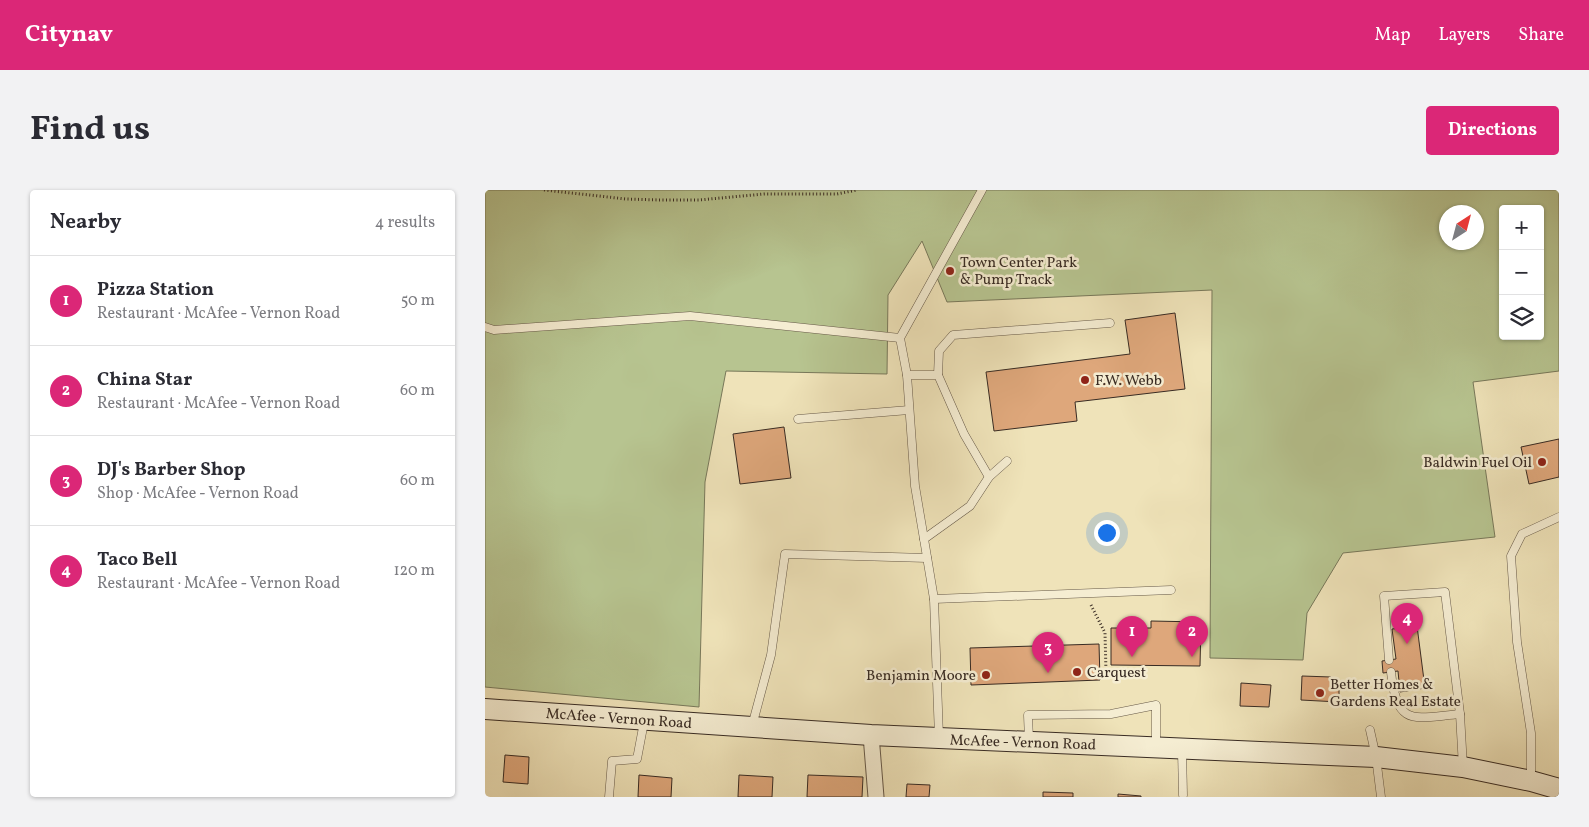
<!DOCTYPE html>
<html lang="en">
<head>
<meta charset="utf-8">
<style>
	body { margin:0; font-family:Vollkorn,serif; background:#f2f2f3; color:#2b2b33 }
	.controls { position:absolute; right:15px; top:15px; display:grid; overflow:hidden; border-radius:5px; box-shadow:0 1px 4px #0004 }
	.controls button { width:45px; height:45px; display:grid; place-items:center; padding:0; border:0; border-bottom:1px solid #e1e1e2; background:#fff; color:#2b2b33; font:25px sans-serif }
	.compass { position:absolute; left:954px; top:15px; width:45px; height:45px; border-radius:50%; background:#fff; box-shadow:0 1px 4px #0004; rotate:36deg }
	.you { position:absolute; left:621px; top:342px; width:18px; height:18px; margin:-12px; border:4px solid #fff; border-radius:50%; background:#1a73e8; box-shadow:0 0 0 8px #1a73e833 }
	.badge { display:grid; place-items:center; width:32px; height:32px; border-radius:50%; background:#db2777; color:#fff; font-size:16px; font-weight:700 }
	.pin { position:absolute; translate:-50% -41px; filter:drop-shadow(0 1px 2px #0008) }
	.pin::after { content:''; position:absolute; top:26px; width:18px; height:15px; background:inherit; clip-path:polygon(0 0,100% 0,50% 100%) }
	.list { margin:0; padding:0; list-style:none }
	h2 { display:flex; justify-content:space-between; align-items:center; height:65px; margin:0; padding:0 20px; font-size:21px }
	h2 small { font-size:16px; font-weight:400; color:#7c7c81 }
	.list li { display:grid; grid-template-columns:32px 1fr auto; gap:15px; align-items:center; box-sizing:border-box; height:90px; padding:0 20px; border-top:1px solid #e1e1e2 }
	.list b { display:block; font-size:19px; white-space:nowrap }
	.list p { margin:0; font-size:16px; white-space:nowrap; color:#7c7c81 }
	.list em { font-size:16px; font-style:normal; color:#7c7c81 }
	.icon { flex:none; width:28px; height:28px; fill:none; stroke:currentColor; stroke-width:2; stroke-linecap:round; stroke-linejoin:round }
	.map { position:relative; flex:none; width:1074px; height:607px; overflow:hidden; border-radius:5px }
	header { display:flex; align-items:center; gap:30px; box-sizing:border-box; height:70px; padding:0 25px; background:#db2777; color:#fff }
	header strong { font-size:24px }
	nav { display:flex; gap:28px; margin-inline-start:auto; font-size:18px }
	.intro { display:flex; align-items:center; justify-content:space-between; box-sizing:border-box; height:120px; padding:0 30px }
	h1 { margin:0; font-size:35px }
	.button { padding:12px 22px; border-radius:5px; background:#db2777; color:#fff; font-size:18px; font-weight:700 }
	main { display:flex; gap:30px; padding:0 30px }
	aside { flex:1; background:#fff; border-radius:5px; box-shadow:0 1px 4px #0004 }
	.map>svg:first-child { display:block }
	.green { fill:#b7c490; stroke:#78785a; fill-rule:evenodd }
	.building { fill:#dea77b; stroke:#382b23 }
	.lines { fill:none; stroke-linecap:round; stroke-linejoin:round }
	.lane-casing { stroke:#665948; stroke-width:9 }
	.street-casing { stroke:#665948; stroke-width:17 }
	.secondary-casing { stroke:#382b23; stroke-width:22 }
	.path { stroke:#382b23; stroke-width:3; stroke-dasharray:1 2.5; stroke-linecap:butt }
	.lane { stroke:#f5edd2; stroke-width:8 }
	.street { stroke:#f5edd2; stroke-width:15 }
	.secondary { stroke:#f5edd2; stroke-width:20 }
	.poi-dot { fill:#8f2418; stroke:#f5edd2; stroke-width:2 }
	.labels { text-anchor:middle; stroke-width:5; stroke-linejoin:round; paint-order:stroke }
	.poi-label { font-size:15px; fill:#382b23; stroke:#f5edd2; text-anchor:start }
	.street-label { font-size:15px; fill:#382b23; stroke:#f5edd2 }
</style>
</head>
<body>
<header>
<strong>Citynav</strong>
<nav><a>Map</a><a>Layers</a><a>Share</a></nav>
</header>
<div class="intro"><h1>Find us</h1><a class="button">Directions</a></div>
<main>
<aside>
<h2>Nearby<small>4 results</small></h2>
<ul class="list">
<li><span class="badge">1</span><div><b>Pizza Station</b><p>Restaurant · McAfee - Vernon Road</p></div><em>50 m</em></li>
<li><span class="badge">2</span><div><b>China Star</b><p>Restaurant · McAfee - Vernon Road</p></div><em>60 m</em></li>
<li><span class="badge">3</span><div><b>DJ's Barber Shop</b><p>Shop · McAfee - Vernon Road</p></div><em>60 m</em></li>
<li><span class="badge">4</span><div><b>Taco Bell</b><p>Restaurant · McAfee - Vernon Road</p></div><em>120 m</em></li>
</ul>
</aside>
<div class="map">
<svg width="1074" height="607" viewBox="0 0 1074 607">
	<rect width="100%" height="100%" fill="#efe3b9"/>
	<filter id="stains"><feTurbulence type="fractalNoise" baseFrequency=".004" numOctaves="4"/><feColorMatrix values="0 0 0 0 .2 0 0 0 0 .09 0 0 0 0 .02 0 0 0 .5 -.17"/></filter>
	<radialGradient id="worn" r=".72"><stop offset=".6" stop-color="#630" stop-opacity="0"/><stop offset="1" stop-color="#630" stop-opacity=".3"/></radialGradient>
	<path class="green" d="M0 0H1074V181L988 192 1010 347 858 363 822 423 818 470 725 468 727 100 462 112 437 51 403 105 402 184 241 181 220 292 214 517 0 497ZM1018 19H1055V146H1018ZM962 22H992V52H962Z"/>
	<g class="building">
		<polygon points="690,123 700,199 590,212 592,231 509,241 501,182 645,164 640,130"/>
		<polygon points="299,237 306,288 255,294 248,244"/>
		<polygon points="1074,249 1074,287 1044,294 1036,257"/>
		<polygon points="666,431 716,432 715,476 626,475 626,438 666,438"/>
		<polygon points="932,436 940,498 915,502 913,481 898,483 897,471 911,469 907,439"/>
		<polygon points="614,454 615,490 486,495 485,458"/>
		<polygon points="817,486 846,487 846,495 854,495 854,512 816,510"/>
		<polygon points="756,493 786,495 784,517 755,516"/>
		<polygon points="20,565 44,567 43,594 18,592"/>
		<polygon points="154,585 187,588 186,607 153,607"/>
		<polygon points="254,585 288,587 287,607 253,607"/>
		<polygon points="323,585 378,587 377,607 322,607"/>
		<polygon points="422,594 445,595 444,607 421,607"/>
		<polygon points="558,602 588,603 588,607 558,607"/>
		<polygon points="633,604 656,606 656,607 633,607"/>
	</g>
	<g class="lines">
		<defs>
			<g id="lane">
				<polyline points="0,137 9,140 205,126 415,148"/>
				<polyline points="422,185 453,185 479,244 504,287"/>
				<polyline points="453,185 454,161 468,145 625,133"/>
				<polyline points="313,229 424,220"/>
				<polyline points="439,349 430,296 422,185 415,148 497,0"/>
				<polyline points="449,409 686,400"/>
				<polyline points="904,470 899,406 960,402 975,524 978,577"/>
				<path d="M906 482C912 538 928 528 975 524"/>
				<polyline points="267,536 286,465 300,364 442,368"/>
				<polyline points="885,540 891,567 896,607"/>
				<polyline points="454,547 449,409 439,349 485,316 504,287 522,271"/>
				<polyline points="544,550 543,525 626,524 671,515 671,557"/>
				<polyline points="697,560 698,605"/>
				<polyline points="1046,591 1046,543 1032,452 1026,366 1037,344 1074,327"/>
				<polyline points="124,607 127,571 152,569 159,532"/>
			</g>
			<polyline id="street" points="386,545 391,607"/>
			<polyline id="secondary" points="0,519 386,545 891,567 978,577 1046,591 1074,599"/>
		</defs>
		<use href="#lane" class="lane-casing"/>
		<use href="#street" class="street-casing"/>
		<use href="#secondary" class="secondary-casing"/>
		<g class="path">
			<polyline points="59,0 141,9 175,10 214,10 279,4 352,4 372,0"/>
			<polyline points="606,415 620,443 621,482"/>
		</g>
		<use href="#lane" class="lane"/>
		<use href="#street" class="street"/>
		<use href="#secondary" class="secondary"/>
	</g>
	<g class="poi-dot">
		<circle cx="465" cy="81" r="5"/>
		<circle cx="600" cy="190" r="5"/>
		<circle cx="1057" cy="272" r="5"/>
		<circle cx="592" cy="482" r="5"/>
		<circle cx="501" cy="485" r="5"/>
		<circle cx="835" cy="503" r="5"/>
	</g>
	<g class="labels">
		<g class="poi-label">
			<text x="475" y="77">Town Center Park<tspan x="475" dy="17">&amp; Pump Track</tspan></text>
			<text x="610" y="195">F.W. Webb</text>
			<text x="1047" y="277" text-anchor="end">Baldwin Fuel Oil</text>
			<text x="602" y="487">Carquest</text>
			<text x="491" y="490" text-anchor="end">Benjamin Moore</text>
			<text x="845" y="499">Better Homes &amp;<tspan x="845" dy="17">Gardens Real Estate</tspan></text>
		</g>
		<g class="street-label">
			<text transform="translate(134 528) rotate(4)" y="5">McAfee - Vernon Road</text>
			<text transform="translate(538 552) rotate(2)" y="5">McAfee - Vernon Road</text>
		</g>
	</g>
	<rect width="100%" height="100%" filter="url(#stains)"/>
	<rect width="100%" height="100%" fill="url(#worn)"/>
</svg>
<div class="controls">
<button>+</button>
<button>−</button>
<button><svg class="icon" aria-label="layers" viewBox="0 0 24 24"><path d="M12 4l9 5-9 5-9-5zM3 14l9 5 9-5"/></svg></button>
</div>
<svg class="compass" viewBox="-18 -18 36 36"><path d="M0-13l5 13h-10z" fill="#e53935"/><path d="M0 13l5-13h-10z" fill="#7c7c81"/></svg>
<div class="you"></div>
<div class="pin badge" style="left:647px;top:467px">1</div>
<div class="pin badge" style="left:707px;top:467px">2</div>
<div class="pin badge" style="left:563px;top:483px">3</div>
<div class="pin badge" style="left:922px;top:454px">4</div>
</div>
</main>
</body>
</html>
